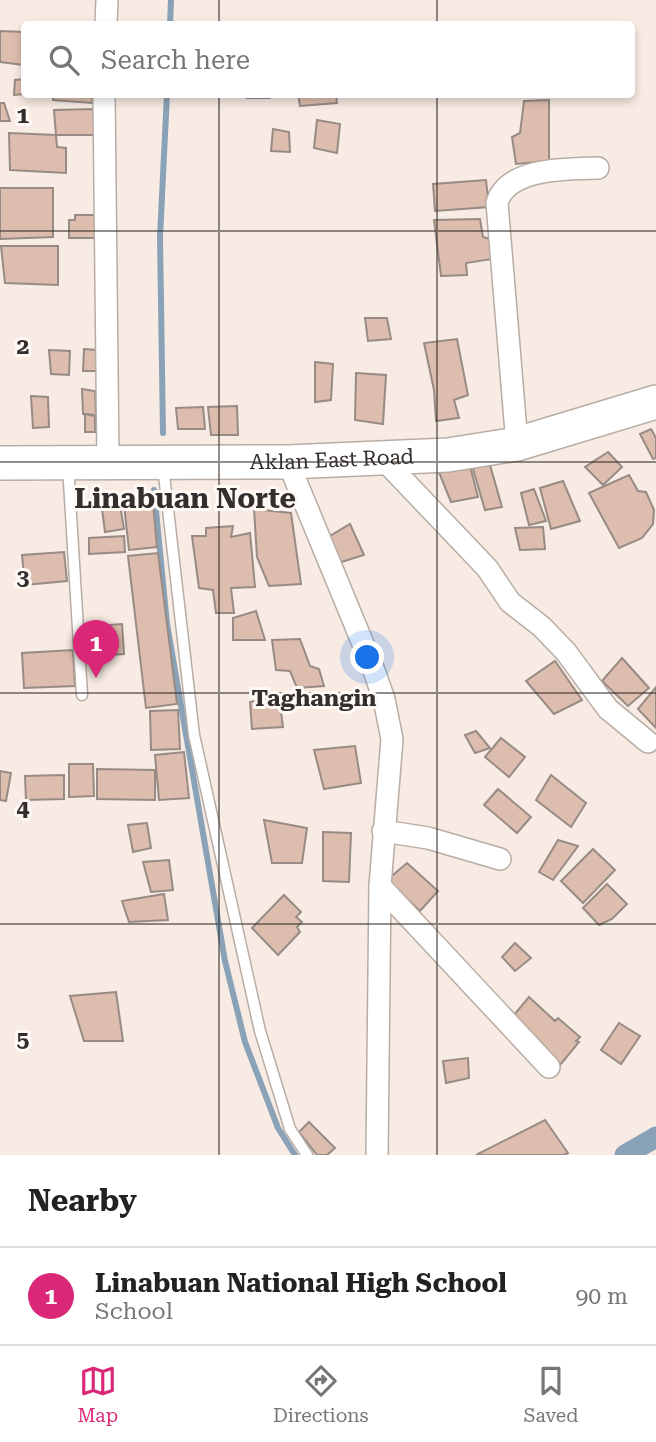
<!DOCTYPE html>
<html lang="en">
<head>
<meta charset="utf-8">
<style>
	body { margin:0; font-family:"Roboto Serif",serif; background:#f2f2f2; color:#222 }
	.you { position:absolute; left:368px; top:658px; width:24px; height:24px; margin:-18px; border:5px solid #fff; border-radius:50%; background:#1a73e8; box-shadow:0 0 0 10px #1a73e833 }
	.badge { display:grid; place-items:center; width:46px; height:46px; border-radius:50%; background:#db2777; color:#fff; font-size:23px; font-weight:700 }
	.pin { position:absolute; translate:-50% -58px; filter:drop-shadow(0 2px 4px #0008) }
	.pin::after { content:''; position:absolute; top:37px; width:24px; height:21px; background:inherit; clip-path:polygon(0 0,100% 0,50% 100%) }
	.list { margin:0; padding:0; list-style:none }
	h2 { display:flex; justify-content:space-between; align-items:center; height:91px; margin:0; padding:0 28px; font-size:30px }
	h2 small { font-size:23px; font-weight:400; color:#767676 }
	.list li { display:grid; grid-template-columns:46px 1fr auto; gap:21px; align-items:center; box-sizing:border-box; height:98px; padding:0 28px; border-top:2px solid #e0e0e0 }
	.list b { display:block; font-size:26px; white-space:nowrap }
	.list p { margin:0; font-size:23px; white-space:nowrap; color:#767676 }
	.list em { font-size:23px; font-style:normal; color:#767676 }
	.icon { flex:none; width:38px; height:38px; fill:none; stroke:currentColor; stroke-width:2; stroke-linecap:round; stroke-linejoin:round }
	.map { position:relative; flex:none; width:656px; height:1155px; overflow:hidden }
	.search { position:absolute; background:#fff; box-shadow:0 4px 10px #0003; left:21px; right:21px; top:21px; height:77px; display:flex; align-items:center; gap:18px; box-sizing:border-box; padding:0 24px; border-radius:7px; color:#767676; font-size:26px }
	.sheet { height:189px; background:#fff }
	nav { display:flex; justify-content:space-around; align-items:center; box-sizing:border-box; height:98px; border-top:2px solid #e0e0e0; background:#fff; font-size:19px; color:#767676 }
	nav a { display:grid; justify-items:center; gap:4px }
	nav .on { color:#db2777 }
	.map>svg:first-child { display:block }
	.lines { fill:none; stroke-linecap:round; stroke-linejoin:round }
	.stream { stroke:#8aa2b7; stroke-width:6 }
	.canal { stroke:#8aa2b7; stroke-width:21 }
	.building { fill:#ddbdae; stroke:#988b85; stroke-width:2 }
	.lane-casing { stroke:#b8ada5; stroke-width:13 }
	.street-casing { stroke:#b8ada5; stroke-width:24 }
	.primary-casing { stroke:#b8ada5; stroke-width:36 }
	.lane { stroke:#fff; stroke-width:10 }
	.street { stroke:#fff; stroke-width:21 }
	.primary { stroke:#fff; stroke-width:33 }
	.grid { fill:none; stroke:#342f2c; stroke-width:2; stroke-opacity:0.55 }
	.labels { text-anchor:middle; stroke-width:6; stroke-linejoin:round; paint-order:stroke }
	.street-label { font-size:21px; fill:#342f2c; stroke:#fffaf6 }
	.neighbourhood-label { font-size:23px; font-weight:bold; fill:#342f2c; stroke:#fffaf6 }
	.district-label { font-size:28px; font-weight:bold; fill:#342f2c; stroke:#fffaf6 }
	.grid-label { font-size:23px; text-anchor:middle; font-weight:bold; fill:#342f2c; stroke:#fffaf6; stroke-width:6; stroke-linejoin:round; paint-order:stroke }
</style>
</head>
<body>
<div class="map">
<svg width="656" height="1155" viewBox="0 0 656 1155">
	<rect width="100%" height="100%" fill="#f7ebe3"/>
	<g class="lines">
		<g class="stream">
			<polyline points="170,24 171,0"/>
			<polyline points="163,433 160,237 167,94"/>
			<polyline points="154,490 167,624 225,961 245,1042 278,1128 295,1155"/>
		</g>
		<polyline class="canal" points="625,1155 656,1137"/>
	</g>
	<g class="building">
		<polygon points="0,31 24,32 24,65 0,62"/>
		<polygon points="24,79 24,94 14,95 15,80"/>
		<polygon points="53,94 93,94 92,103 53,100"/>
		<polygon points="248,94 270,94 270,98 247,98"/>
		<polygon points="298,94 336,94 337,103 300,106"/>
		<polygon points="549,100 549,161 516,164 512,137 520,133 524,101"/>
		<polygon points="0,103 4,103 10,121 0,121"/>
		<polygon points="95,109 96,135 56,135 54,110"/>
		<polygon points="317,120 340,124 337,153 314,148"/>
		<polygon points="273,129 289,132 290,152 271,151"/>
		<polygon points="9,133 56,135 57,147 66,148 66,173 10,170"/>
		<polygon points="486,180 489,207 435,211 433,184"/>
		<polygon points="0,188 53,188 53,237 0,239"/>
		<polygon points="75,215 95,215 97,238 69,238 69,220 75,220"/>
		<polygon points="480,219 483,237 490,239 492,259 466,263 467,275 441,276 434,220"/>
		<polygon points="1,246 58,246 58,285 5,283"/>
		<polygon points="365,318 387,318 391,339 368,341"/>
		<polygon points="457,339 468,395 454,400 459,418 436,421 434,390 424,343"/>
		<polygon points="84,349 97,350 97,371 83,371"/>
		<polygon points="49,350 70,351 69,375 51,374"/>
		<polygon points="315,362 333,364 331,400 315,402"/>
		<polygon points="356,373 386,375 383,424 355,420"/>
		<polygon points="82,389 95,391 96,415 83,414"/>
		<polygon points="31,396 48,397 49,427 33,428"/>
		<polygon points="237,406 238,435 211,435 208,407"/>
		<polygon points="203,407 205,429 178,429 176,408"/>
		<polygon points="85,414 95,416 95,432 85,432"/>
		<polygon points="651,429 656,438 656,458 653,459 640,434"/>
		<polygon points="608,452 622,467 603,485 585,467"/>
		<polygon points="488,458 502,507 485,510 471,462"/>
		<polygon points="469,462 478,497 451,502 438,470"/>
		<polygon points="629,475 638,491 646,492 654,510 653,524 642,538 619,548 589,493"/>
		<polygon points="563,481 580,521 551,529 540,488"/>
		<polygon points="534,489 546,521 529,525 521,493"/>
		<polygon points="152,493 157,547 129,550 123,496"/>
		<polygon points="119,499 124,529 105,532 101,501"/>
		<polygon points="254,509 291,513 301,584 269,586 257,557"/>
		<polygon points="350,524 364,555 335,564 325,539"/>
		<polygon points="233,526 231,537 250,533 255,587 231,588 234,613 216,613 213,590 199,588 192,536 206,536 206,528"/>
		<polygon points="543,527 545,549 520,550 515,528"/>
		<polygon points="124,536 125,552 89,554 89,538"/>
		<polygon points="64,552 67,581 25,585 22,555"/>
		<polygon points="158,553 177,704 146,708 128,556"/>
		<polygon points="256,611 265,640 233,640 233,618"/>
		<polygon points="122,624 124,654 96,656 94,626"/>
		<polygon points="300,639 310,666 319,669 324,686 297,688 290,671 276,670 272,640"/>
		<polygon points="73,650 75,686 24,688 22,653"/>
		<polygon points="622,658 649,688 628,706 602,681"/>
		<polygon points="555,661 582,700 554,714 526,681"/>
		<polygon points="656,687 656,728 638,709"/>
		<polygon points="279,696 283,727 252,729 250,702"/>
		<polygon points="178,710 180,749 151,750 150,711"/>
		<polygon points="476,731 490,748 475,753 465,735"/>
		<polygon points="501,738 525,757 509,777 485,757"/>
		<polygon points="355,746 361,783 324,789 314,750"/>
		<polygon points="184,752 189,798 159,800 155,755"/>
		<polygon points="69,764 93,764 94,796 69,797"/>
		<polygon points="97,769 155,770 155,800 97,799"/>
		<polygon points="0,771 11,773 6,801 0,800"/>
		<polygon points="64,775 64,799 26,800 25,776"/>
		<polygon points="551,775 586,803 571,827 536,800"/>
		<polygon points="498,789 531,817 517,833 484,805"/>
		<polygon points="264,820 307,828 302,863 272,863"/>
		<polygon points="147,823 151,848 133,852 128,825"/>
		<polygon points="323,832 351,833 349,882 323,881"/>
		<polygon points="558,840 578,846 553,880 539,872"/>
		<polygon points="593,849 615,870 583,903 561,881"/>
		<polygon points="169,860 173,890 151,892 143,862"/>
		<polygon points="407,863 438,891 420,911 387,880"/>
		<polygon points="607,884 627,904 612,919 599,925 583,908"/>
		<polygon points="164,894 168,920 129,922 122,901"/>
		<polygon points="284,895 301,912 296,917 302,922 297,927 300,932 278,955 252,928"/>
		<polygon points="515,943 531,958 515,971 502,957"/>
		<polygon points="116,992 123,1041 84,1041 70,996"/>
		<polygon points="529,997 555,1021 558,1018 580,1037 576,1041 579,1042 556,1070 509,1021"/>
		<polygon points="619,1023 640,1036 621,1064 601,1050"/>
		<polygon points="468,1058 469,1078 446,1083 443,1061"/>
		<polygon points="545,1120 568,1153 564,1155 476,1155"/>
		<polygon points="309,1122 335,1148 327,1155 317,1155 299,1132"/>
	</g>
	<g class="lines">
		<defs>
			<g id="lane">
				<polyline points="68,465 82,695"/>
				<polyline points="163,466 194,735 260,1031 290,1129 307,1155"/>
			</g>
			<g id="street">
				<polyline points="106,24 107,0"/>
				<polyline points="104,94 108,461"/>
				<path d="M517 444 497 203C507 167 568 169 598 168"/>
				<polyline points="384,460 487,568 510,602 542,627 566,652 608,709 648,742"/>
				<polyline points="288,462 373,668 384,699 392,739 380,886 377,1155"/>
				<polyline points="383,831 428,838 500,859"/>
				<polyline points="380,886 549,1067"/>
			</g>
			<g id="primary">
				<path id="s1" d="M0 463 288 462 448 455 517 444 656 402"/>
			</g>
		</defs>
		<use href="#lane" class="lane-casing"/>
		<use href="#street" class="street-casing"/>
		<use href="#primary" class="primary-casing"/>
		<use href="#lane" class="lane"/>
		<use href="#street" class="street"/>
		<use href="#primary" class="primary"/>
	</g>
	<path class="grid" d="M219 0V24M437 0V24M219 94V1155M437 94V1155M0 231H656M0 462H656M0 693H656M0 924H656"/>
	<g class="labels">
		<g class="street-label">
			<text dy="7" stroke="none"><textPath href="#s1" startOffset="332">Aklan East Road</textPath></text>
		</g>
		<g class="neighbourhood-label">
			<text x="314" y="706">Taghangin</text>
		</g>
		<g class="district-label">
			<text x="185" y="508">Linabuan Norte</text>
		</g>
	</g>
	<g class="grid-label">
		<text x="23" y="123">1</text>
		<text x="23" y="354">2</text>
		<text x="23" y="585">3</text>
		<text x="23" y="816">4</text>
		<text x="23" y="1047">5</text>
	</g>
</svg>
<div class="you"></div>
<div class="pin badge" style="left:96px;top:678px">1</div>
<div class="search"><svg class="icon" aria-label="search" viewBox="0 0 24 24"><circle cx="10" cy="10" r="6"/><path d="M15 15l6 6"/></svg>Search here</div>
</div>
<section class="sheet">
<h2>Nearby<small></small></h2>
<ul class="list">
<li><span class="badge">1</span><div><b>Linabuan National High School</b><p>School</p></div><em>90 m</em></li>
</ul>
</section>
<nav>
<a class="on"><svg class="icon" aria-label="map" viewBox="0 0 24 24"><path d="M3 6l6-2 6 2 6-2v14l-6 2-6-2-6 2zM9 4v14M15 6v14"/></svg>Map</a>
<a><svg class="icon" aria-label="directions" viewBox="0 0 24 24"><path d="M12 3l9 9-9 9-9-9zM9 14v-3h6M13 9l2 2-2 2"/></svg>Directions</a>
<a><svg class="icon" aria-label="saved" viewBox="0 0 24 24"><path d="M7 4h10v16l-5-4-5 4z"/></svg>Saved</a>
</nav>
</body>
</html>
